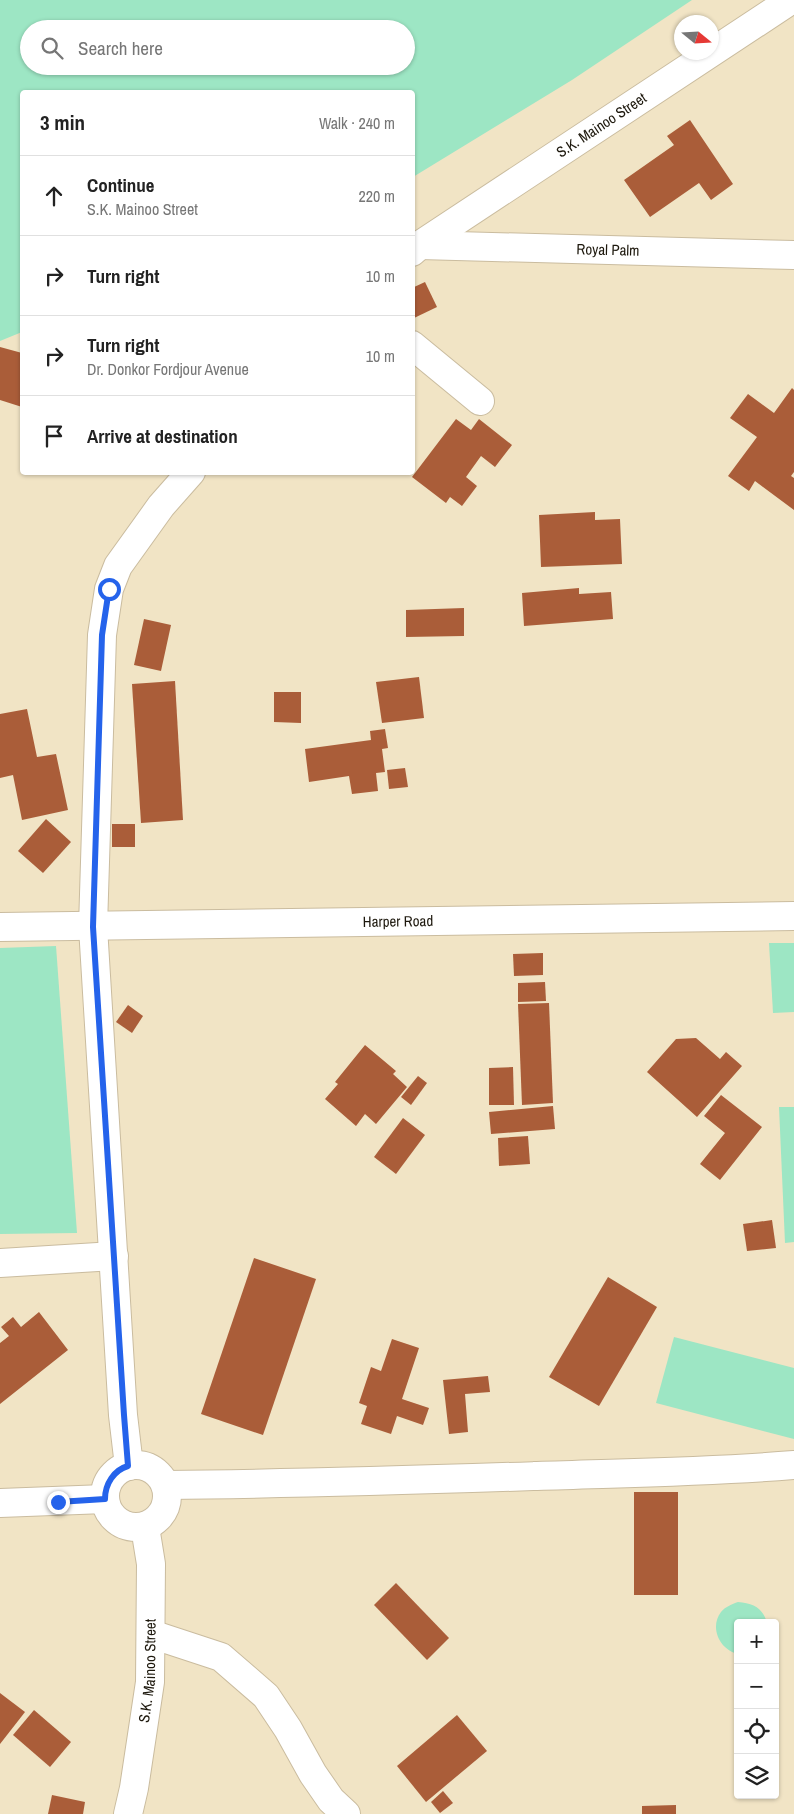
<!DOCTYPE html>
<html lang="en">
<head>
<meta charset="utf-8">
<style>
	body { margin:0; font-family:"Archivo Narrow",sans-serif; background:#f6f6f6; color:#222 }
	.controls { position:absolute; right:15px; bottom:15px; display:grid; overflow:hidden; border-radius:5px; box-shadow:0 1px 4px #0004 }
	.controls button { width:45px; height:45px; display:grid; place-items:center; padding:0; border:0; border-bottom:1px solid #e0e0e0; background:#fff; color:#222; font:25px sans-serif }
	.compass { position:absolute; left:674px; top:15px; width:45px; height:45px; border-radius:50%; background:#fff; box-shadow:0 1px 4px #0004; rotate:108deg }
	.stop { position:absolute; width:15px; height:15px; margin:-11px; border:4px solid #2563eb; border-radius:50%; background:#fff }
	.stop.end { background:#2563eb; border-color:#fff; box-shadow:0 1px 5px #0008 }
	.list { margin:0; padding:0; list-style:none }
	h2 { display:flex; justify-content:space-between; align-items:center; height:65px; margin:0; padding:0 20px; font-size:21px }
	h2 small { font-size:16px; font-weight:400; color:#767676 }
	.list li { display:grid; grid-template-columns:32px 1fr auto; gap:15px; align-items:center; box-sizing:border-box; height:80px; padding:0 20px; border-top:1px solid #e0e0e0 }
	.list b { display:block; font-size:19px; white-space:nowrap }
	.list p { margin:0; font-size:16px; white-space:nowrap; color:#767676 }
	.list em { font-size:16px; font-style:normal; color:#767676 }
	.icon { flex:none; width:28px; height:28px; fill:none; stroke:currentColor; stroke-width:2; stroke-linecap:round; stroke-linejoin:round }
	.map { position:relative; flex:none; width:794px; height:1814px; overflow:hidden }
	.search { position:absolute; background:#fff; box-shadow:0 1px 4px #0004; left:20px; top:20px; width:395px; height:55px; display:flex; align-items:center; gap:12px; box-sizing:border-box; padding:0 18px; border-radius:28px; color:#767676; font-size:19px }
	.panel { position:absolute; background:#fff; box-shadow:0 1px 4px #0004; left:20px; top:90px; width:395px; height:385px; border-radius:5px }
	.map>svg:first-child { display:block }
	.green { fill:#9de6c4; fill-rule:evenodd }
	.building { fill:#aa5d39 }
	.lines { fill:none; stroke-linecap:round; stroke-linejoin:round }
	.minor-casing { stroke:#cabc9f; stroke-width:30 }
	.major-casing { stroke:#cabc9f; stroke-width:30 }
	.minor { stroke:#fff; stroke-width:28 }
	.major { stroke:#fff; stroke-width:28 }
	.route { stroke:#2563eb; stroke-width:6 }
	.labels { text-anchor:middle; stroke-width:5; stroke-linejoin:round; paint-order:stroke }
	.street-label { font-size:15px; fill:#1d180d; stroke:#f1e4c5 }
</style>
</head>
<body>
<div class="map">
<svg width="794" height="1814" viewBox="0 0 794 1814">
	<rect width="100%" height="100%" fill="#f1e4c5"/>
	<g class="green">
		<path d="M0 0H692L572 80 413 177 412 92H22V332L0 341ZM29 29H406V66H29Z"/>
		<polygon points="769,943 794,943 794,1012 773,1013"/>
		<polygon points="56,946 77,1233 0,1234 0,948"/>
		<polygon points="779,1107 794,1107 794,1242 785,1243"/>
		<polygon points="674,1337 794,1368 794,1439 656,1403"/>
		<path d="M738 1602C753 1603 763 1608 767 1623H738V1654C720 1650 709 1628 721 1612 725 1607 732 1604 738 1602Z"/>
	</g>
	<g class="building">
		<polygon points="690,120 733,184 711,200 699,183 650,217 624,180 674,145 667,136"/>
		<polygon points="425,282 437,307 412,319 412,288"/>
		<polygon points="0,347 22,353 22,407 0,400"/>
		<polygon points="792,388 794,390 794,472 791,476 794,478 794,510 755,481 749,491 728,476 757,437 730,418 748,394 774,413"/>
		<polygon points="456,419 471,430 479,419 512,445 495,467 481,456 466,477 477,486 462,506 450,497 446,503 412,477"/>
		<polygon points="595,512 595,520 620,519 622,564 541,567 539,515"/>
		<polygon points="579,588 579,594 611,592 613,619 524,626 522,593"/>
		<polygon points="464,608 464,636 406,637 406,610"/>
		<polygon points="144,619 171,625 161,671 134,665"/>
		<polygon points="419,677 424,718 382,723 376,682"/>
		<polygon points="175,681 183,820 141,823 132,684"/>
		<polygon points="274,692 301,692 301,723 274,722"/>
		<polygon points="27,709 37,757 56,754 68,810 22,820 13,775 0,778 0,714"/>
		<polygon points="385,729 388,748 382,749 385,772 376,773 378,791 352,794 349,776 309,782 305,749 371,740 370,731"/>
		<polygon points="405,768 408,787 389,789 387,770"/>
		<polygon points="46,819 71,842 43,873 18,851"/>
		<rect x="112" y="824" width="23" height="23"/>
		<polygon points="543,953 543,975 514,976 513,954"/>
		<polygon points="545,982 546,1001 518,1002 518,983"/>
		<polygon points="549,1003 553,1103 522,1105 518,1004"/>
		<polygon points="128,1005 143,1016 132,1033 116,1022"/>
		<polygon points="696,1038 720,1059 726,1052 742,1066 697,1117 647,1072 676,1039"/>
		<polygon points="365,1045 396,1071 393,1074 407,1087 376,1124 365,1114 356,1126 325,1099 338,1084 335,1082"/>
		<polygon points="513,1067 514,1105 489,1105 489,1068"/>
		<polygon points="418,1076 427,1083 411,1105 401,1097"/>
		<polygon points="721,1095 762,1127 720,1180 700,1164 725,1133 704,1116"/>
		<polygon points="553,1106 555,1129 491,1134 489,1112"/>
		<polygon points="403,1118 425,1135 396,1174 374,1157"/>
		<polygon points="528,1136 530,1164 499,1166 498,1138"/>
		<polygon points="772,1220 776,1248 747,1251 743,1224"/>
		<polygon points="254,1258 316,1279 263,1435 201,1414"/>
		<polygon points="608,1277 657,1307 599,1406 549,1377"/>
		<polygon points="39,1312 68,1350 0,1404 0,1343 9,1336 1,1327 13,1317 21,1327"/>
		<polygon points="392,1339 419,1348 402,1399 429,1408 423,1425 397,1416 391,1434 361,1424 367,1406 359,1403 371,1367 381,1371"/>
		<polygon points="488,1376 490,1392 465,1394 468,1432 449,1434 443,1380"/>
		<rect x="634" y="1492" width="44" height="103"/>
		<polygon points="396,1583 449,1638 427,1660 374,1605"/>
		<polygon points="0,1693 25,1712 0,1744"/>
		<polygon points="34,1710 71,1742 50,1767 13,1735"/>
		<polygon points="457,1715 487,1751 426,1802 397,1766"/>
		<polygon points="443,1791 453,1803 440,1813 431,1802"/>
		<polygon points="52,1795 85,1802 83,1814 48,1814"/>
		<polygon points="676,1805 676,1814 642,1814 642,1806"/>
	</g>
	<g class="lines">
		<defs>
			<g id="minor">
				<path id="s1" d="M420 245 794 255"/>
				<path id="s2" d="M412 252 420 245 791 0"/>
				<polyline points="412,345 480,401"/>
				<polyline points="0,1263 114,1256"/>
				<circle cx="136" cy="1496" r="31"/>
				<polyline points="129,1466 123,1415 93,927 102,635 109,589 118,566 161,506 191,472"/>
				<path d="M166 1485C290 1484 413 1480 537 1476 622 1473 709 1472 794 1465"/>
				<polyline points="0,1503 105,1499"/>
				<polyline points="151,1634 221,1657 266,1696 288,1729 313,1774 331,1800 346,1814"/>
				<path id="s3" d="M128 1814 134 1788 150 1682 151 1564 145 1527"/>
			</g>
			<g id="major">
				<path id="s4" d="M0 927 794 916"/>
			</g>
		</defs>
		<use href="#minor" class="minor-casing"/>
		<use href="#major" class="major-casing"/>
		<use href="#minor" class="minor"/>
		<use href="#major" class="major"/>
	</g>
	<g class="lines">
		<path class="route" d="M58 1502 105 1499C105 1484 114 1470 128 1466L124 1415 93 927 102 635 109 589"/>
	</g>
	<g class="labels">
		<g class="street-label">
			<text dy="5" stroke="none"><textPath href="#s2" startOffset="228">S.K. Mainoo Street</textPath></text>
			<text dy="5" stroke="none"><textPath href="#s1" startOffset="188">Royal Palm</textPath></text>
			<text dy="5" stroke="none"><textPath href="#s4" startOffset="398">Harper Road</textPath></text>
			<text dy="5" stroke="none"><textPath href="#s3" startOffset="145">S.K. Mainoo Street</textPath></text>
		</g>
	</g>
</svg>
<div class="controls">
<button>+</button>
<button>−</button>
<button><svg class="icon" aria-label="locate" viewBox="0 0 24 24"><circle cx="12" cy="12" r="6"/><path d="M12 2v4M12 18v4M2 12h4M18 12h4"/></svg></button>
<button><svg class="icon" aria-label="layers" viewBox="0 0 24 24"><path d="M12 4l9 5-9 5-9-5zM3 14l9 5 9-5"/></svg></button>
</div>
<svg class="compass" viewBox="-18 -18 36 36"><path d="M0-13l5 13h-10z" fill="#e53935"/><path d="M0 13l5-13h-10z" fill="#767676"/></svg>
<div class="stop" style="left:109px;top:589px"></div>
<div class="stop end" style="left:58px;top:1502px"></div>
<div class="search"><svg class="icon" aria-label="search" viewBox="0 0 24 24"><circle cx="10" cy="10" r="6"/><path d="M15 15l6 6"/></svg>Search here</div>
<section class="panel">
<h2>3 min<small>Walk · 240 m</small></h2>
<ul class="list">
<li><svg class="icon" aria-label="ahead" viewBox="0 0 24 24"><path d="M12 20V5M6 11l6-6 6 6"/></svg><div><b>Continue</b><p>S.K. Mainoo Street</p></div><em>220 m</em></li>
<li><svg class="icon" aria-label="right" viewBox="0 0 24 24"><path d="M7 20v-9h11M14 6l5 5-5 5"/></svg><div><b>Turn right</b></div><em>10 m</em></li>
<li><svg class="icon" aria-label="right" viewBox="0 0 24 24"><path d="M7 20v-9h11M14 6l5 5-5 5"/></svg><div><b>Turn right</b><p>Dr. Donkor Fordjour Avenue</p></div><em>10 m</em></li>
<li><svg class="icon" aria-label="arrive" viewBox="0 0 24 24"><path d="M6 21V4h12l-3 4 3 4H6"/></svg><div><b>Arrive at destination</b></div></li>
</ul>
</section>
</div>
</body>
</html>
